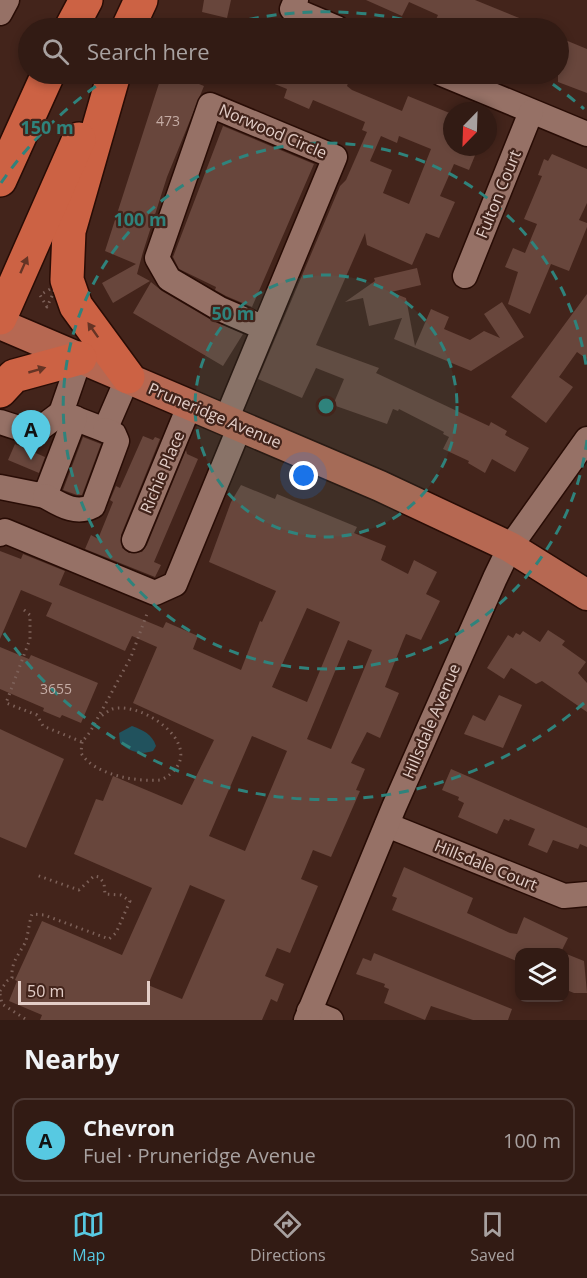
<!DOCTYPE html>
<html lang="en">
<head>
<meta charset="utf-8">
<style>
	body { margin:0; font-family:"Open Sans",sans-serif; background:#3d2822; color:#f1f3f6 }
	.controls { position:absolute; right:18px; bottom:18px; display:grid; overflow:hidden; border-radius:12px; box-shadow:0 3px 9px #0003 }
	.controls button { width:54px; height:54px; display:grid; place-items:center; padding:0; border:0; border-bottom:2px solid #4d3934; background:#321b14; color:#f1f3f6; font:30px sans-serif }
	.compass { position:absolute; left:443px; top:102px; width:54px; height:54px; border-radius:50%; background:#321b14; box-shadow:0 3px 9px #0003; rotate:203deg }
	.scale { position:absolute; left:18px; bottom:15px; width:132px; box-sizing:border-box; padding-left:6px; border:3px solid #e3cec8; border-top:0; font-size:16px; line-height:21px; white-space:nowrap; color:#e3cec8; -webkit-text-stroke:4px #43241b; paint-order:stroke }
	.you { position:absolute; left:304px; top:476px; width:21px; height:21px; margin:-15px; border:4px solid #fff; border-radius:50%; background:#1a73e8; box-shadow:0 0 0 9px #1a73e833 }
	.badge { display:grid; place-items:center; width:39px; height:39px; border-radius:50%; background:#57c9e2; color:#111; font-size:20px; font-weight:700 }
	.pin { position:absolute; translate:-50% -50px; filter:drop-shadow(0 2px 3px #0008) }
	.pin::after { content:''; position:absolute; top:32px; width:21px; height:18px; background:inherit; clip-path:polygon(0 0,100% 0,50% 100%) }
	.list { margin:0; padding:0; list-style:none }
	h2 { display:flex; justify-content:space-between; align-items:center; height:78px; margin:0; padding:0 24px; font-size:26px }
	h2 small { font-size:20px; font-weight:400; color:#a8a1a0 }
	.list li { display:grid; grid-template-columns:39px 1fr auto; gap:18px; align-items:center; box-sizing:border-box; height:84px; margin:0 12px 12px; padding:0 12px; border:2px solid #4d3934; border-radius:12px }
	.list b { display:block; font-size:22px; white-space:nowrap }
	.list p { margin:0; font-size:20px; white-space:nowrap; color:#a8a1a0 }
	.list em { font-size:20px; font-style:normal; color:#a8a1a0 }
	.icon { flex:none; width:33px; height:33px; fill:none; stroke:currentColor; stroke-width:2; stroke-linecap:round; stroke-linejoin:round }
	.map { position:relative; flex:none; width:587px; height:1020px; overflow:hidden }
	.search { position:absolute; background:#321b14; box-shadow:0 3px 9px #0003; left:18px; right:18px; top:18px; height:66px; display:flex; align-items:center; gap:15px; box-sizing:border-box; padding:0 21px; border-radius:33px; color:#a8a1a0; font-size:22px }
	.sheet { height:174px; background:#321b14 }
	nav { display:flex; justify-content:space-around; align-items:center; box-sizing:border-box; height:84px; border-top:2px solid #4d3934; background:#321b14; font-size:16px; color:#a8a1a0 }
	nav a { display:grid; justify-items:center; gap:3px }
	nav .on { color:#57c9e2 }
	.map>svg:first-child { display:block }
	.water { fill:#21525d }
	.building { fill:#68463c; fill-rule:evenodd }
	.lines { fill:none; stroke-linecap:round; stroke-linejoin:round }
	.minor-casing { stroke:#280c05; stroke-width:27 }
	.major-casing { stroke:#280c05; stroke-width:33 }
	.highway-casing { stroke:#280c05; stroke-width:36 }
	.path { stroke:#7d6159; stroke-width:3; stroke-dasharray:1.5 4.5; stroke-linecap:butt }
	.minor { stroke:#967166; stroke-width:24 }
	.major { stroke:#b66852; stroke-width:30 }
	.highway { stroke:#cc6244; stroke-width:33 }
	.oneway { fill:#653425 }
	.ring { fill:none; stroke:#2f837c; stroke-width:3; stroke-dasharray:10 8 }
	.labels { text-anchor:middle; stroke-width:4.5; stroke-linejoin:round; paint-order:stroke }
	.number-label { font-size:14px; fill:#c4aca5 }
	.street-label { font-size:16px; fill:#e3cec8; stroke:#43241b }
	.centre { fill:#2f837c; stroke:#43241b; stroke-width:3 }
	.ring-label { font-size:18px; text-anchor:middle; font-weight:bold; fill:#2f837c; stroke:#43241b; stroke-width:4.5; stroke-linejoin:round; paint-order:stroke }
</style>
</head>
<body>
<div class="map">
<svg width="587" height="1020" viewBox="0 0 587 1020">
	<rect width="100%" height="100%" fill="#43241b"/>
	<path class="water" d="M132 726C143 730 152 734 156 746L153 751C140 755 130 752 120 743L119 733Z"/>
	<g class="building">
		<polygon points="204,0 231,0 227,18 202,12"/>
		<polygon points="366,0 475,0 544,28 432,28 438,15 409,2 402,16"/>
		<polygon points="558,37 587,49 587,93 558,82"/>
		<polygon points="162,74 174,74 204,86 167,177 143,252 137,274 150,281 113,303 102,283 136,264 105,251"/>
		<path d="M250 74H351L347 86 352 90 402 111 408 96 452 114V147H462L476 153 469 170 454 164 440 196 455 202 439 238 426 233 412 265 367 245 365 233 316 345 379 368 376 373 489 426 491 422 507 431 505 435 529 448 515 472 492 459 485 473 468 463 469 461 443 449 449 437 443 434 444 432 399 409 398 411 393 409 387 424 333 405 344 379 316 368 302 398 258 379 340 186 346 180 367 132 362 130 365 122 313 100 309 109 284 98 287 89ZM381 136 397 143 399 136 431 149 409 204 383 193 392 170 370 161Z"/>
		<polygon points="223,126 314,164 252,307 226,296 215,290 216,287 179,269 173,257"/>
		<polygon points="552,154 587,169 587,203 579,220 587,223 587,227 569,271 551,264 530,314 508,304 518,272 505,267 513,248 525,253 537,224 524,219 542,176 538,175 544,159 548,161"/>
		<polygon points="417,268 421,285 391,292 406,298 415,346 431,309 449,317 444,329 470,340 484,331 500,338 484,314 502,302 524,337 471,371 394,339 402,318 369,326 363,298 345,302 375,281 374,278"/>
		<polygon points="151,282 162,291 213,321 243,334 223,366 133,313"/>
		<polygon points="587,294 587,359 577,352 559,377 573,387 546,423 511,397"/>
		<polygon points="143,436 153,440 155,437 160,439 121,535 122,548 129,553 142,552 147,545 186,450 187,454 198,459 154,562 161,565 155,577 85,549 91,535 98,539 113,502 110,500 116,486 120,488"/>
		<polygon points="83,437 101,444 82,495 77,495 63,490"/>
		<polygon points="15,444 45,457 39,473 8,460"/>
		<path d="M241 485 275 499 277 494 357 527 354 533 386 546 381 560 408 574 414 560 437 572 426 594 440 601 421 640 406 634 403 641 385 687 399 693 380 738 367 732 351 763 365 769 356 790 360 791 331 857 313 850 301 879 318 886 290 953 277 948 265 976 284 984 277 1002 271 999 262 1020H40L42 1015 9 1001 17 981 15 980 42 921 122 955 152 888 74 854 96 799 103 801 113 776 182 805 214 740 133 703 157 647 132 636 125 651 46 616 52 603 21 590 0 639V551L21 559 23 554 65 571 59 585 163 628 166 622 198 636 193 649 241 670 260 621 262 622 276 591 209 562 231 502ZM307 608 340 622 307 702 272 687ZM348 640 372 650 331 749 307 739ZM252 736 287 751 245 851 209 836ZM190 885 225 900 182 999 148 985Z"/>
		<polygon points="548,630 565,641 562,645 586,662 578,673 587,683 587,712 542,681 536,684 511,668 504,679 487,668 508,635 513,638 516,633 520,635 523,631 540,642"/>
		<polygon points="0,647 29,659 31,655 98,683 81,723 62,715 60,718 43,711 44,708 0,689"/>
		<polygon points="499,695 522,705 503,748 464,734 473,715 485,721"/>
		<polygon points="0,729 64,759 26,848 0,837"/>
		<polygon points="451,769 587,828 587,847 580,844 578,849 553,840 547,853 528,845 535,829 510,819 509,821 504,819 497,834 458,817 464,803 458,800 459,797 442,790"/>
		<polygon points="404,867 473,898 467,913 510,933 517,934 524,917 568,938 561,952 519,952 519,962 392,910 397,898 392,896"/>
		<polygon points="374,953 512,1009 508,1020 473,1020 431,1006 425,1020 384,1003 389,989 384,987 385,984 356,974 363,958 371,961"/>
		<polygon points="564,953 584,961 587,993 574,993 564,989"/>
	</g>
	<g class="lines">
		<defs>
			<g id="minor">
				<polyline points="296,0 292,9 337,28"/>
				<polyline points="0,13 7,0"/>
				<polyline points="442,74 587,134"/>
				<polyline points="465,276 531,112"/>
				<polyline points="80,358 61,413 105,430 128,377"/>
				<polyline points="226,420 335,157 210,105 157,258 169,279 220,309 264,328"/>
				<polyline points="0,422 34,433 61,413"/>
				<polyline points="0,487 45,496 75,418"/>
				<path d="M45 496C61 505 76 515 93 506L117 441 114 434 105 430"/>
				<polyline points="0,534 5,531 155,593 175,584 240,426"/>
				<polyline points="134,540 190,404"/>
				<polyline points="387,825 564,896 587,894"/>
				<polyline points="309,1011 331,1020"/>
				<polyline points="306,1020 394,807 495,578 510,547 587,439"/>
			</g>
			<polyline id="major" points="0,324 380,486 510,547 587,595"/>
			<g id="highway">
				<polyline points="71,28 86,0"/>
				<polyline points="128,28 141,0"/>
				<polyline points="114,74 69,231 67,280 76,306 128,377"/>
				<polyline points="0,180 48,74"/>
				<polyline points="0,318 79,139"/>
				<polyline points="0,391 14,376 80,358"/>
			</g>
		</defs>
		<use href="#minor" class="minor-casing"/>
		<use href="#major" class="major-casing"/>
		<use href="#highway" class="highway-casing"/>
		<g class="path">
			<polygon points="57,285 47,307 40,295"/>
			<polyline points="24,610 30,615 30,639 6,703 37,715 43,726 82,742 90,732 131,657 148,611"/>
			<path d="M82 742 81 753C94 775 136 782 161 780 215 752 145 700 112 709 108 711 104 714 100 717"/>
			<path d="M0 991 7 981 12 978C11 962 18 956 25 943 28 937 29 922 32 914L44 915 109 939 116 933 130 901 121 895 105 894 104 883 99 877 94 876 79 890 36 875"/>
			<polyline points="0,994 2,1004 27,1020"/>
		</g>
		<use href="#minor" class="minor"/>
		<use href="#major" class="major"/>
		<use href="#highway" class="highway"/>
	</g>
	<defs><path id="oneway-solid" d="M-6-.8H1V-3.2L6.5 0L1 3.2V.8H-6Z" transform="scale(1.5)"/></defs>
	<g class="oneway">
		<use href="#oneway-solid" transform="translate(24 265) rotate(-66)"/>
		<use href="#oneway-solid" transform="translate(93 330) rotate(-125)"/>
		<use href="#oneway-solid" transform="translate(37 370) rotate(-16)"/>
	</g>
	<circle cx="326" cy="406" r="131" fill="#2f837c" fill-opacity=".12"/>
	<g class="ring">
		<circle cx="326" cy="406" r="131"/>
		<path d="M587 440A263 263 0 1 1 587 372"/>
		<path d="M584 703A394 394 0 0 1 1 629M1 183A394 394 0 0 1 114 74M214 28A394 394 0 0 1 438 28M538 74A394 394 0 0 1 584 109"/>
	</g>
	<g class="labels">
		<g class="number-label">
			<text x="168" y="126">473</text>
			<text x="56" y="694">3655</text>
		</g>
		<g class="street-label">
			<text transform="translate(273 131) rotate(23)" y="6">Norwood Circle</text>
			<text transform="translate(498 194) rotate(-68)" y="6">Fulton Court</text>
			<text transform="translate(215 415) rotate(23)" y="6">Pruneridge Avenue</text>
			<text transform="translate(162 472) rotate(-67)" y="6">Richie Place</text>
			<text transform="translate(431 721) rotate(-67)" y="6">Hillsdale Avenue</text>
			<text transform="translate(486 865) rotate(22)" y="6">Hillsdale Court</text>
		</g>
	</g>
	<circle cx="326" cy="406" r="9" class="centre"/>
	<g class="ring-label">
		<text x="47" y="134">150 m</text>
		<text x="140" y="226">100 m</text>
		<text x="233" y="320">50 m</text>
	</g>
</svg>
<div class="controls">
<button><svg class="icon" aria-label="layers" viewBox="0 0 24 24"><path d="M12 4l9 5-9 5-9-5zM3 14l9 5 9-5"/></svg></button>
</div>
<svg class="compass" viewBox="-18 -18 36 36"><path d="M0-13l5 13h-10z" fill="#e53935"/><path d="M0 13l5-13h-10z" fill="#a8a1a0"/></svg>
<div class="scale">50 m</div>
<div class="you"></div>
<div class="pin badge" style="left:31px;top:460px">A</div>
<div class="search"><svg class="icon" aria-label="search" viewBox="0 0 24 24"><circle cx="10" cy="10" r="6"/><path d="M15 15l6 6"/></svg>Search here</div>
</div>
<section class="sheet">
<h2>Nearby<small></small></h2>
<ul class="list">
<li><span class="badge">A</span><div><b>Chevron</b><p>Fuel · Pruneridge Avenue</p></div><em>100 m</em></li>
</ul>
</section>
<nav>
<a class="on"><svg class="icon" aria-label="map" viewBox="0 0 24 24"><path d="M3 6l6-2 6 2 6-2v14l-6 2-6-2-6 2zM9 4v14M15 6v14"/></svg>Map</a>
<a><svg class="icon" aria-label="directions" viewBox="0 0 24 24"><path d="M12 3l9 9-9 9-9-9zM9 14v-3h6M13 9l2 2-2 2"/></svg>Directions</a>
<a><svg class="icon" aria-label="saved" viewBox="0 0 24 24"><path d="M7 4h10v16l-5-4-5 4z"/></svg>Saved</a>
</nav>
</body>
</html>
